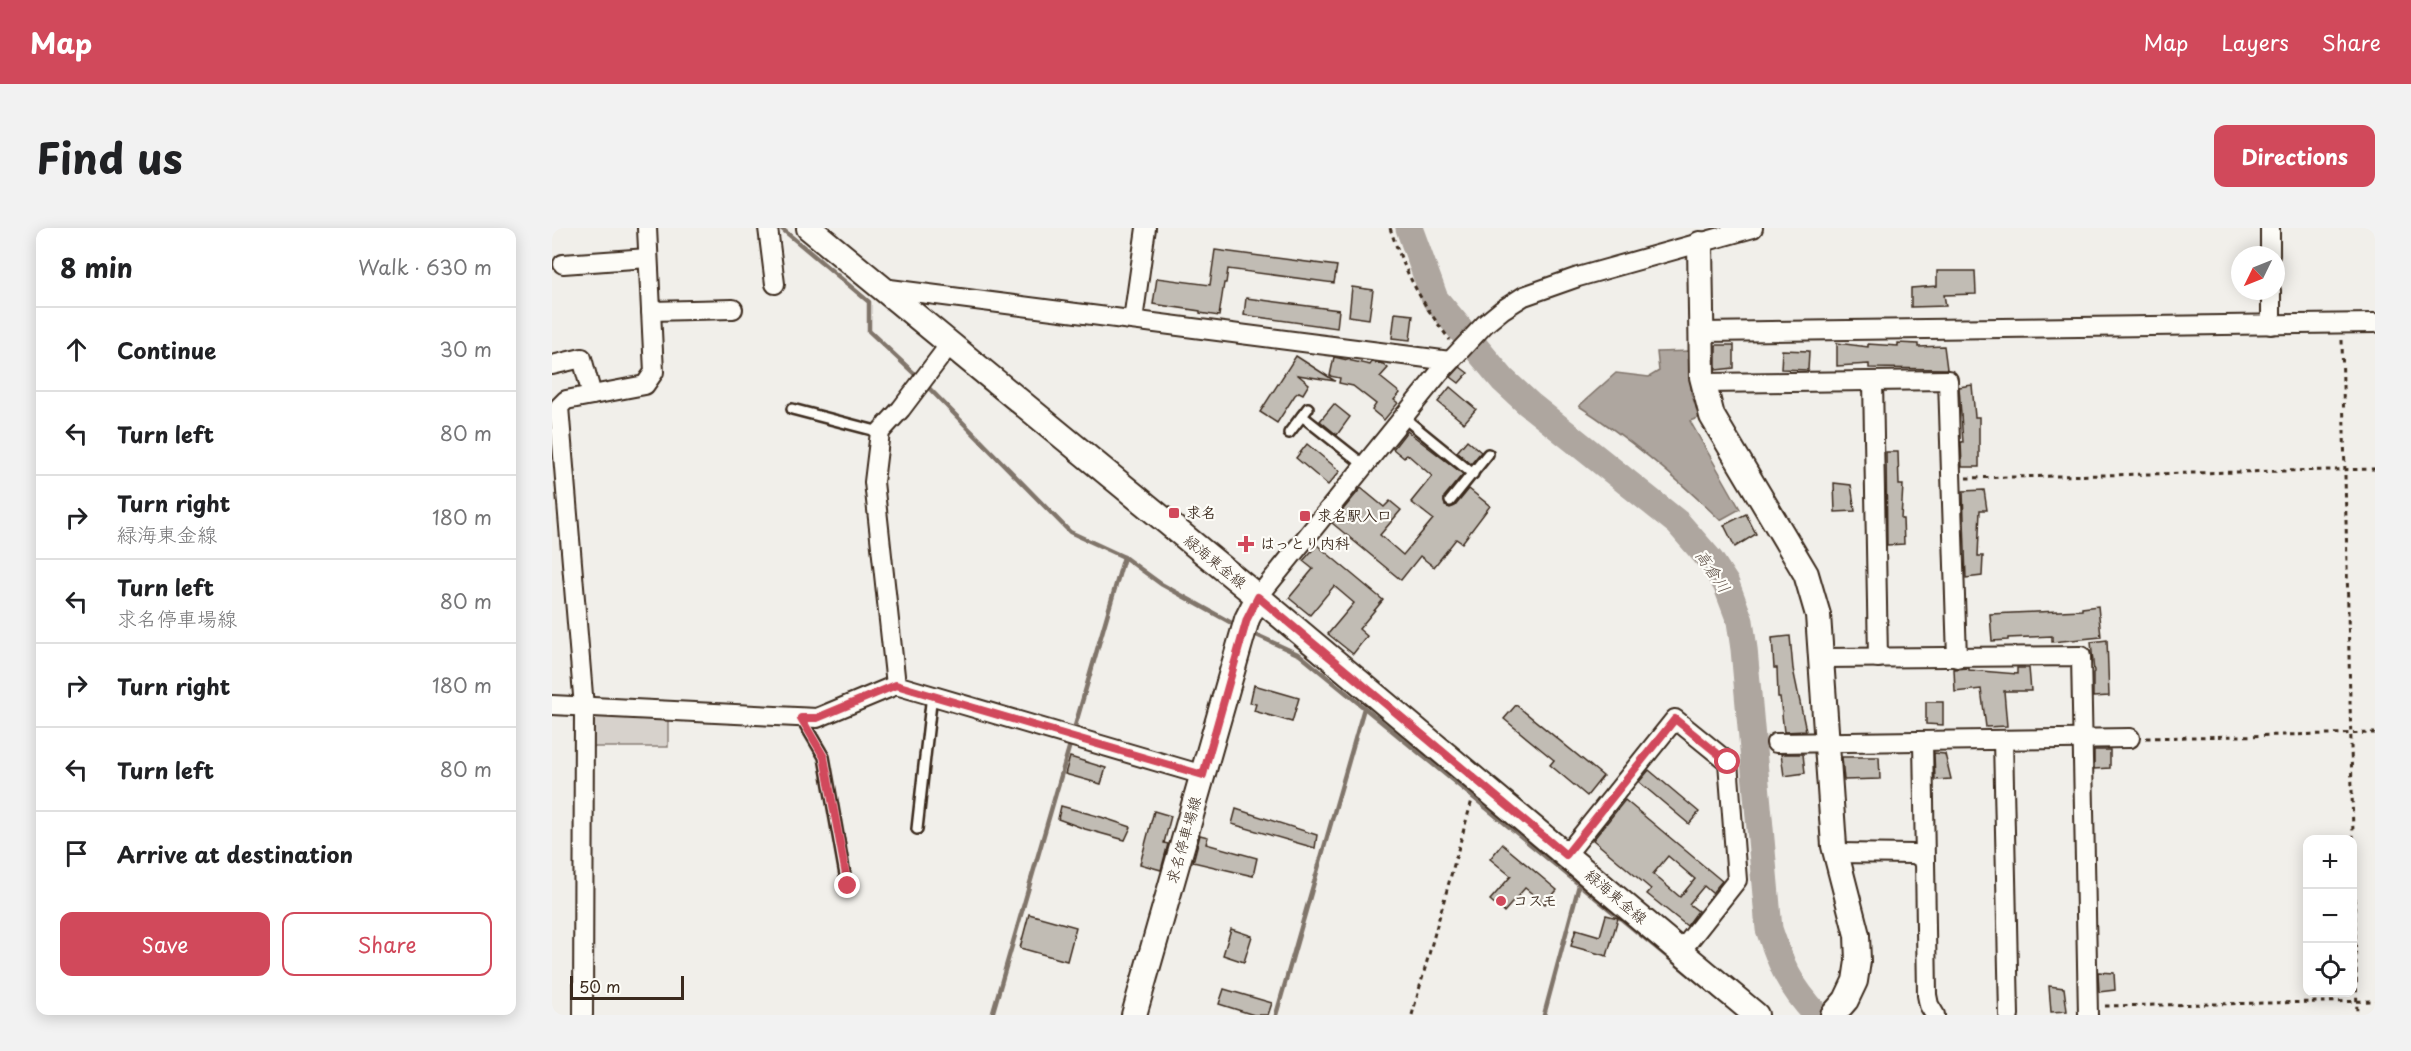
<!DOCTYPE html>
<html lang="en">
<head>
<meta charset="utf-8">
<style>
	body { margin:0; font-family:"Playpen Sans","Klee One",sans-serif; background:#f2f2f2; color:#202124 }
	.controls { position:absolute; right:18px; bottom:18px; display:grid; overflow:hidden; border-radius:12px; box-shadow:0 3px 15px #0003 }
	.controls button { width:54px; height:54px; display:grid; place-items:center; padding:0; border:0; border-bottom:2px solid #e0e0e0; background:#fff; color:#202124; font:30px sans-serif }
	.compass { position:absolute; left:1679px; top:18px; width:54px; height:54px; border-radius:50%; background:#fff; box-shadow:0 3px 15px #0003; rotate:227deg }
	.scale { position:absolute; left:18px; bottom:15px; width:114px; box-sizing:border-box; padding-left:6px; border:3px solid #3b2a1e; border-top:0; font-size:16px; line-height:21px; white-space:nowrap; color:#3b2a1e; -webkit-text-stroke:4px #fdfcf7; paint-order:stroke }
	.stop { position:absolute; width:18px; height:18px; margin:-14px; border:4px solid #d1495b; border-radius:50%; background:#fff }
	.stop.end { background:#d1495b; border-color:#fff; box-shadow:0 2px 6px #0008 }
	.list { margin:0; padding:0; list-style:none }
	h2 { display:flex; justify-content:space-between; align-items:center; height:78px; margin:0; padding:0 24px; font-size:26px }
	h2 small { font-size:20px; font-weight:400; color:#757577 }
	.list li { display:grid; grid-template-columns:39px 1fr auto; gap:18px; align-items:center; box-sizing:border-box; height:84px; padding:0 24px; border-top:2px solid #e0e0e0 }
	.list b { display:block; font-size:22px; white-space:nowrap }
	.list p { margin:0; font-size:20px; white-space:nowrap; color:#757577 }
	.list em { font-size:20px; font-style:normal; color:#757577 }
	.actions { display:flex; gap:12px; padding:18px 24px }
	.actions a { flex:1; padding:14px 0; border:2px solid #d1495b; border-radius:12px; text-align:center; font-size:21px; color:#d1495b }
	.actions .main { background:#d1495b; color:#fff }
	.icon { flex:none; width:33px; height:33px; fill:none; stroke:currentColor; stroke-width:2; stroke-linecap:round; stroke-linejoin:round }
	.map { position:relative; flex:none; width:1823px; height:787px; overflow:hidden; border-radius:12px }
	header { display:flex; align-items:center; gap:36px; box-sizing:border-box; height:84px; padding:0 30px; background:#d1495b; color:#fff }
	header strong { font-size:28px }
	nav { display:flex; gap:33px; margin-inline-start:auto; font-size:21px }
	.intro { display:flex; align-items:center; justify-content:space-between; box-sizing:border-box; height:144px; padding:0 36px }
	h1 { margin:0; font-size:42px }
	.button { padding:15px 27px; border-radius:12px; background:#d1495b; color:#fff; font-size:21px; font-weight:700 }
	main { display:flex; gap:36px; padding:0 36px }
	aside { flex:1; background:#fff; border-radius:12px; box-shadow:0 3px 15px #0003 }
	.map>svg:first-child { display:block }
	.green { fill:#d7d2cc; stroke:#897e75; stroke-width:1.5 }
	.water { fill:#aea69f; stroke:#80746b; stroke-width:1.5 }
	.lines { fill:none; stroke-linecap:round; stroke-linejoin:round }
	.stream { stroke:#80746b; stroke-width:4.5 }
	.river { stroke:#aea69f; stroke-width:27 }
	.building { fill:#c1bcb4; stroke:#3b2a1e; stroke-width:1.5; fill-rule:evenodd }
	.lane-casing { stroke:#3b2a1e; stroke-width:14 }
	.street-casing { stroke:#3b2a1e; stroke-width:22 }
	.secondary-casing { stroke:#3b2a1e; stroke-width:28 }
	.path { stroke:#3b2a1e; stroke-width:3; stroke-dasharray:4.5 4.5; stroke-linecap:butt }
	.lane { stroke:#fdfcf7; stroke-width:9 }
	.street { stroke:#fdfcf7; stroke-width:18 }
	.secondary { stroke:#fdfcf7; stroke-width:24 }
	.route { stroke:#d1495b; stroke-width:8 }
	.poi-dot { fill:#d1495b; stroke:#fdfcf7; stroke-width:2 }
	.labels { text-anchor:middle; stroke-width:4.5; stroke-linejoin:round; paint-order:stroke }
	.poi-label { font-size:15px; font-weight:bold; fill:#3b2a1e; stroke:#fdfcf7; text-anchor:start }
	.street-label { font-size:15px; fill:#3b2a1e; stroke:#fdfcf7 }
	.water-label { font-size:16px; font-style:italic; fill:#63554b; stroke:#fdfcf7 }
</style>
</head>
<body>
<header>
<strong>Map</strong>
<nav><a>Map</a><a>Layers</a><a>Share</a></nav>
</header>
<div class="intro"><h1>Find us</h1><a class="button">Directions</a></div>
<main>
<aside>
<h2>8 min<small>Walk · 630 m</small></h2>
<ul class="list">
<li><svg class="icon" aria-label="ahead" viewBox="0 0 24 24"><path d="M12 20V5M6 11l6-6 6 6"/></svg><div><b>Continue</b></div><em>30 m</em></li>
<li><svg class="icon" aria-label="left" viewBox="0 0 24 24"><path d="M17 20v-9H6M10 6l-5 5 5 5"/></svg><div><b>Turn left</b></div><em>80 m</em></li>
<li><svg class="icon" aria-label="right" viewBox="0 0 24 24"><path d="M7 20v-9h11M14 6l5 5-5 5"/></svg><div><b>Turn right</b><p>緑海東金線</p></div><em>180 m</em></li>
<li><svg class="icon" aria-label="left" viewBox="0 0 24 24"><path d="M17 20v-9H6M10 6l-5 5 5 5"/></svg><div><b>Turn left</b><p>求名停車場線</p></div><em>80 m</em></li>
<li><svg class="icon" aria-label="right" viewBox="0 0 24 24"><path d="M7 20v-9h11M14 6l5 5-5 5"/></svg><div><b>Turn right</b></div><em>180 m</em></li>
<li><svg class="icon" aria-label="left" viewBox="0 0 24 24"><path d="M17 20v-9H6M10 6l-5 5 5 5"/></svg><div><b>Turn left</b></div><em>80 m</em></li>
<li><svg class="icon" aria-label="arrive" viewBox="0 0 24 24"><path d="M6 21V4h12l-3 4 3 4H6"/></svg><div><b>Arrive at destination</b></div></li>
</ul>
<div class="actions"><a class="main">Save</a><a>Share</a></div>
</aside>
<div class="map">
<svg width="1823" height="787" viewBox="0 0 1823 787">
	<rect width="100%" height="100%" fill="#f1efea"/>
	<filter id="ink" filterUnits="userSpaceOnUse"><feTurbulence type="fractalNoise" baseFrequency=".0167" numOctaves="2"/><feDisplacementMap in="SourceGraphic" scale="12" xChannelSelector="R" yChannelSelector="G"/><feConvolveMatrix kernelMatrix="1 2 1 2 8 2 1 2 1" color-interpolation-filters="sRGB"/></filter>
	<g filter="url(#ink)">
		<polygon class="green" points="45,486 116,489 116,519 40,519 39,494"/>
		<path class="water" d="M1139 123V165L1148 189 1138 193 1188 281 1168 292C1125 250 1078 211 1027 178L1064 145 1097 149 1107 143 1105 124Z"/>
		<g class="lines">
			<g class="stream">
				<polyline points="229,0 317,74 317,103 367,150"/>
				<polyline points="373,156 518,304 572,329"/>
				<polyline points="698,404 748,427 1179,781"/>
				<polyline points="521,505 572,329 609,356 685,398"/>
				<polyline points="440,787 519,513"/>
				<polyline points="724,787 812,480"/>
				<polyline points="992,787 1027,657"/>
			</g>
			<path class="river" d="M857 0 883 71 951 152 977 176 1126 295 1159 333 1174 356 1188 393 1192 421 1217 701C1229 737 1238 759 1265 787"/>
		</g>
		<g class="building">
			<polygon points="663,22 785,38 782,55 676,41 674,55 672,55 667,88 648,85 648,83 601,76 605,50 658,57"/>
			<polygon points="1385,43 1423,43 1424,66 1392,67 1394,78 1359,79 1359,60 1385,58"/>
			<polygon points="800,59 821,62 817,91 797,88"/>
			<polygon points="694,70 787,82 785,100 692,87"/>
			<polygon points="843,85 861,87 858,112 840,110"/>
			<polygon points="1285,115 1316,119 1316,116 1346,118 1346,115 1366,116 1366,119 1392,118 1395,141 1317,140 1317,136 1285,138"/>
			<polygon points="1164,117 1182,117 1182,140 1164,142"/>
			<polygon points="1230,122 1257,123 1256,142 1229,141"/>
			<polygon points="744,128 783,153 746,147 757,156 751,166 747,164 743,167 725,195 708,184"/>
			<polygon points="782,129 818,137 820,134 831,136 836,140 828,149 848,165 842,172 846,175 832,192 820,182 824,176 801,158 787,155 788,150 778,148"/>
			<polygon points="908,139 916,145 907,155 899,149"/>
			<polygon points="1420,157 1423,189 1427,189 1427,239 1410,239 1409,214 1411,214 1407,159"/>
			<polygon points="898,159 924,181 912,195 886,174"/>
			<polygon points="782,176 798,189 785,207 768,193"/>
			<polygon points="855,203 911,246 892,269 893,278 898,280 903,278 917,261 938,278 910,315 904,311 882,339 868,328 849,352 780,295 809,260 832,279 838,273 849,282 828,307 851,327 881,291 859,274 880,248 855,226 852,230 841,221"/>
			<polygon points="915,212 929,224 919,236 905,224"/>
			<polygon points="755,216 788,243 776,257 744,230"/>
			<polygon points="1334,224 1346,224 1347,257 1351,257 1349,291 1351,291 1352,316 1335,317"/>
			<polygon points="1282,255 1299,257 1303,283 1283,284"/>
			<polygon points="1432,262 1435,282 1428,282 1426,328 1431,328 1430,348 1414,350 1411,263"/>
			<polygon points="1194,286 1204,306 1183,319 1172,297"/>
			<polygon points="765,317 831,372 807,401 815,408 801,426 776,406 802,375 782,358 758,387 737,370 761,341 751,333"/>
			<polygon points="1546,378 1549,409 1500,414 1500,408 1456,410 1456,412 1440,413 1438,386 1530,382 1530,380"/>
			<polygon points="1238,408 1241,441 1254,503 1232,504 1228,469 1226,469 1225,440 1222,440 1220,410"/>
			<polygon points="1555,412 1557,468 1541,469 1541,445 1542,444 1539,414"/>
			<polygon points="1417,440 1417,442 1465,446 1465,440 1477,440 1479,463 1452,463 1455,498 1434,499 1429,461 1403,464 1402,441"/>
			<polygon points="702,457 747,470 740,494 702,483 704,476 698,475"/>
			<polygon points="1374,474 1391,474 1391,497 1374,496"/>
			<polygon points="964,477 1051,548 1035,568 998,537 1002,532 952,491"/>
			<polygon points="1542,522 1558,522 1558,540 1542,541"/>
			<polygon points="1382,525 1393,526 1399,551 1383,552"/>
			<polygon points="1229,526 1251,526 1253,545 1232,548"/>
			<polygon points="518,529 554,540 549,556 513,546"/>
			<polygon points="1290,529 1327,529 1328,551 1292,552"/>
			<polygon points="1097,542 1147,584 1137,596 1087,554"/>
			<path d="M1073 572 1170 653 1160 665 1152 658 1137 676 1146 683 1135 698 1095 666 1099 661 1041 612ZM1116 628 1143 651 1128 669 1101 646Z"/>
			<polygon points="509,578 549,589 579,599 573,612 533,601 506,591"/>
			<polygon points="684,581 765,607 763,620 680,596"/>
			<polygon points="602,583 619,588 612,615 616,616 609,642 588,636"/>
			<polygon points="648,607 656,609 654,616 705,630 701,648 641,634"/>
			<polygon points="950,616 1005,662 993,676 973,660 952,684 938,672 959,648 938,631"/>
			<polygon points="477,686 524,699 515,733 468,720"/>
			<polygon points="1054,687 1066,690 1055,728 1019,718 1024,701 1048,708"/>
			<polygon points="679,701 700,708 692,734 671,727"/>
			<polygon points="1546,744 1562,745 1563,762 1547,764"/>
			<polygon points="1497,758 1512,760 1515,783 1499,784"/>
			<polygon points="672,761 720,775 716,787 702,787 667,776"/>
		</g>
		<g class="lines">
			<defs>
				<g id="lane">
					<polyline points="240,181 328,204"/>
					<polyline points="750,188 812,237"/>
					<polyline points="851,189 921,246"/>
					<polyline points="737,205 756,180"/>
					<polyline points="898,273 936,226"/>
					<polyline points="249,490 272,529 295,658"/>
					<polyline points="365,601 380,466"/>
				</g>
				<g id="street">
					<polyline points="216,0 223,56"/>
					<polyline points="1718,0 1718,27"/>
					<polyline points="11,36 96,30"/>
					<polyline points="330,60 898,133"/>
					<polyline points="1719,63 1719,97"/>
					<polyline points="99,83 181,81"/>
					<polyline points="581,92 594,0"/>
					<polyline points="1151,104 1823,95"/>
					<polyline points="0,137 30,130 40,167"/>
					<polyline points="1321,153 1326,430"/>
					<polyline points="1151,155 1396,152 1405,430"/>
					<polyline points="706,369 887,145 933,96 950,82 972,68 1026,49 1201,0"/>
					<polyline points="1269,430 1529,428 1536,787"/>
					<polyline points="344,457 322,254 328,204 349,181 398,116"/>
					<polyline points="0,477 265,490 344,457 651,547"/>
					<polyline points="1451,512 1457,787"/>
					<polyline points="1371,513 1373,633"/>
					<polyline points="1224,515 1578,510"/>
					<polyline points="1284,625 1363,626 1373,633 1375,767 1377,777 1383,787"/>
					<polyline points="1014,627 1123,491 1176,534 1185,652 1129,723"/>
					<polyline points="31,787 32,479 7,179 14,172 93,157 102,144 95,0"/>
				</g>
				<g id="secondary">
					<polyline points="257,0 706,369 1204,787"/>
					<polyline points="1148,16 1150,149 1160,188 1254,346 1266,387 1282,618 1305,707 1306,733 1303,753 1294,772 1281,787"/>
					<polyline points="582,787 695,391 706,369"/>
				</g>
			</defs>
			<use href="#lane" class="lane-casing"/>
			<use href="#street" class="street-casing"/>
			<use href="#secondary" class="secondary-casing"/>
			<g class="path">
				<path d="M838 0C852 43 870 76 898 112"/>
				<polyline points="1790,112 1805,787"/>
				<polyline points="1414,250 1823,241"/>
				<polyline points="1594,510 1823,505"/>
				<polyline points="1553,778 1823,773"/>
				<polyline points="860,787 920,572"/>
			</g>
			<use href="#lane" class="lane"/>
			<use href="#street" class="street"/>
			<use href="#secondary" class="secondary"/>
		</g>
	</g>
	<g class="lines" filter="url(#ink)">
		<polyline class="route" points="296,658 272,529 249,490 265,490 344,457 651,547 695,391 706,369 1014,627 1123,491 1176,534"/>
	</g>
	<g class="poi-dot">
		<rect x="616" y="279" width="12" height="12" rx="3"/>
		<rect x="747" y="282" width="12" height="12" rx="3"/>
		<path d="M691 307h6v6h6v6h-6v6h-6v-6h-6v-6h6z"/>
		<circle cx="949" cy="673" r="6"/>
	</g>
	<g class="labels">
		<g class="poi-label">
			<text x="634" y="290">求名</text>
			<text x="765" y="293">求名駅入口</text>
			<text x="708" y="321">はっとり内科</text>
			<text x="961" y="678">コスモ</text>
		</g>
		<g class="street-label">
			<text transform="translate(663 334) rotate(39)" y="5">緑海東金線</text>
			<text transform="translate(632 612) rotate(-74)" y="5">求名停車場線</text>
			<text transform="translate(1064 669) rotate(40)" y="5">緑海東金線</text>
		</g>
		<g class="water-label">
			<text transform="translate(1161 343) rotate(56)" y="6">高倉川</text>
		</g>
	</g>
</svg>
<div class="controls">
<button>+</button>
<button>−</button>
<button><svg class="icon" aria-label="locate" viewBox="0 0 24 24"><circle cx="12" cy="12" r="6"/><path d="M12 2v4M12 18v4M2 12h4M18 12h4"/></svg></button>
</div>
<svg class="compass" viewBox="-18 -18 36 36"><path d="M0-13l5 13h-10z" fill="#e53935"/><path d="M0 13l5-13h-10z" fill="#757577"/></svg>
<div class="scale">50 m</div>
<div class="stop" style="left:1176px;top:534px"></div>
<div class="stop end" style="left:296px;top:658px"></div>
</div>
</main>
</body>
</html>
